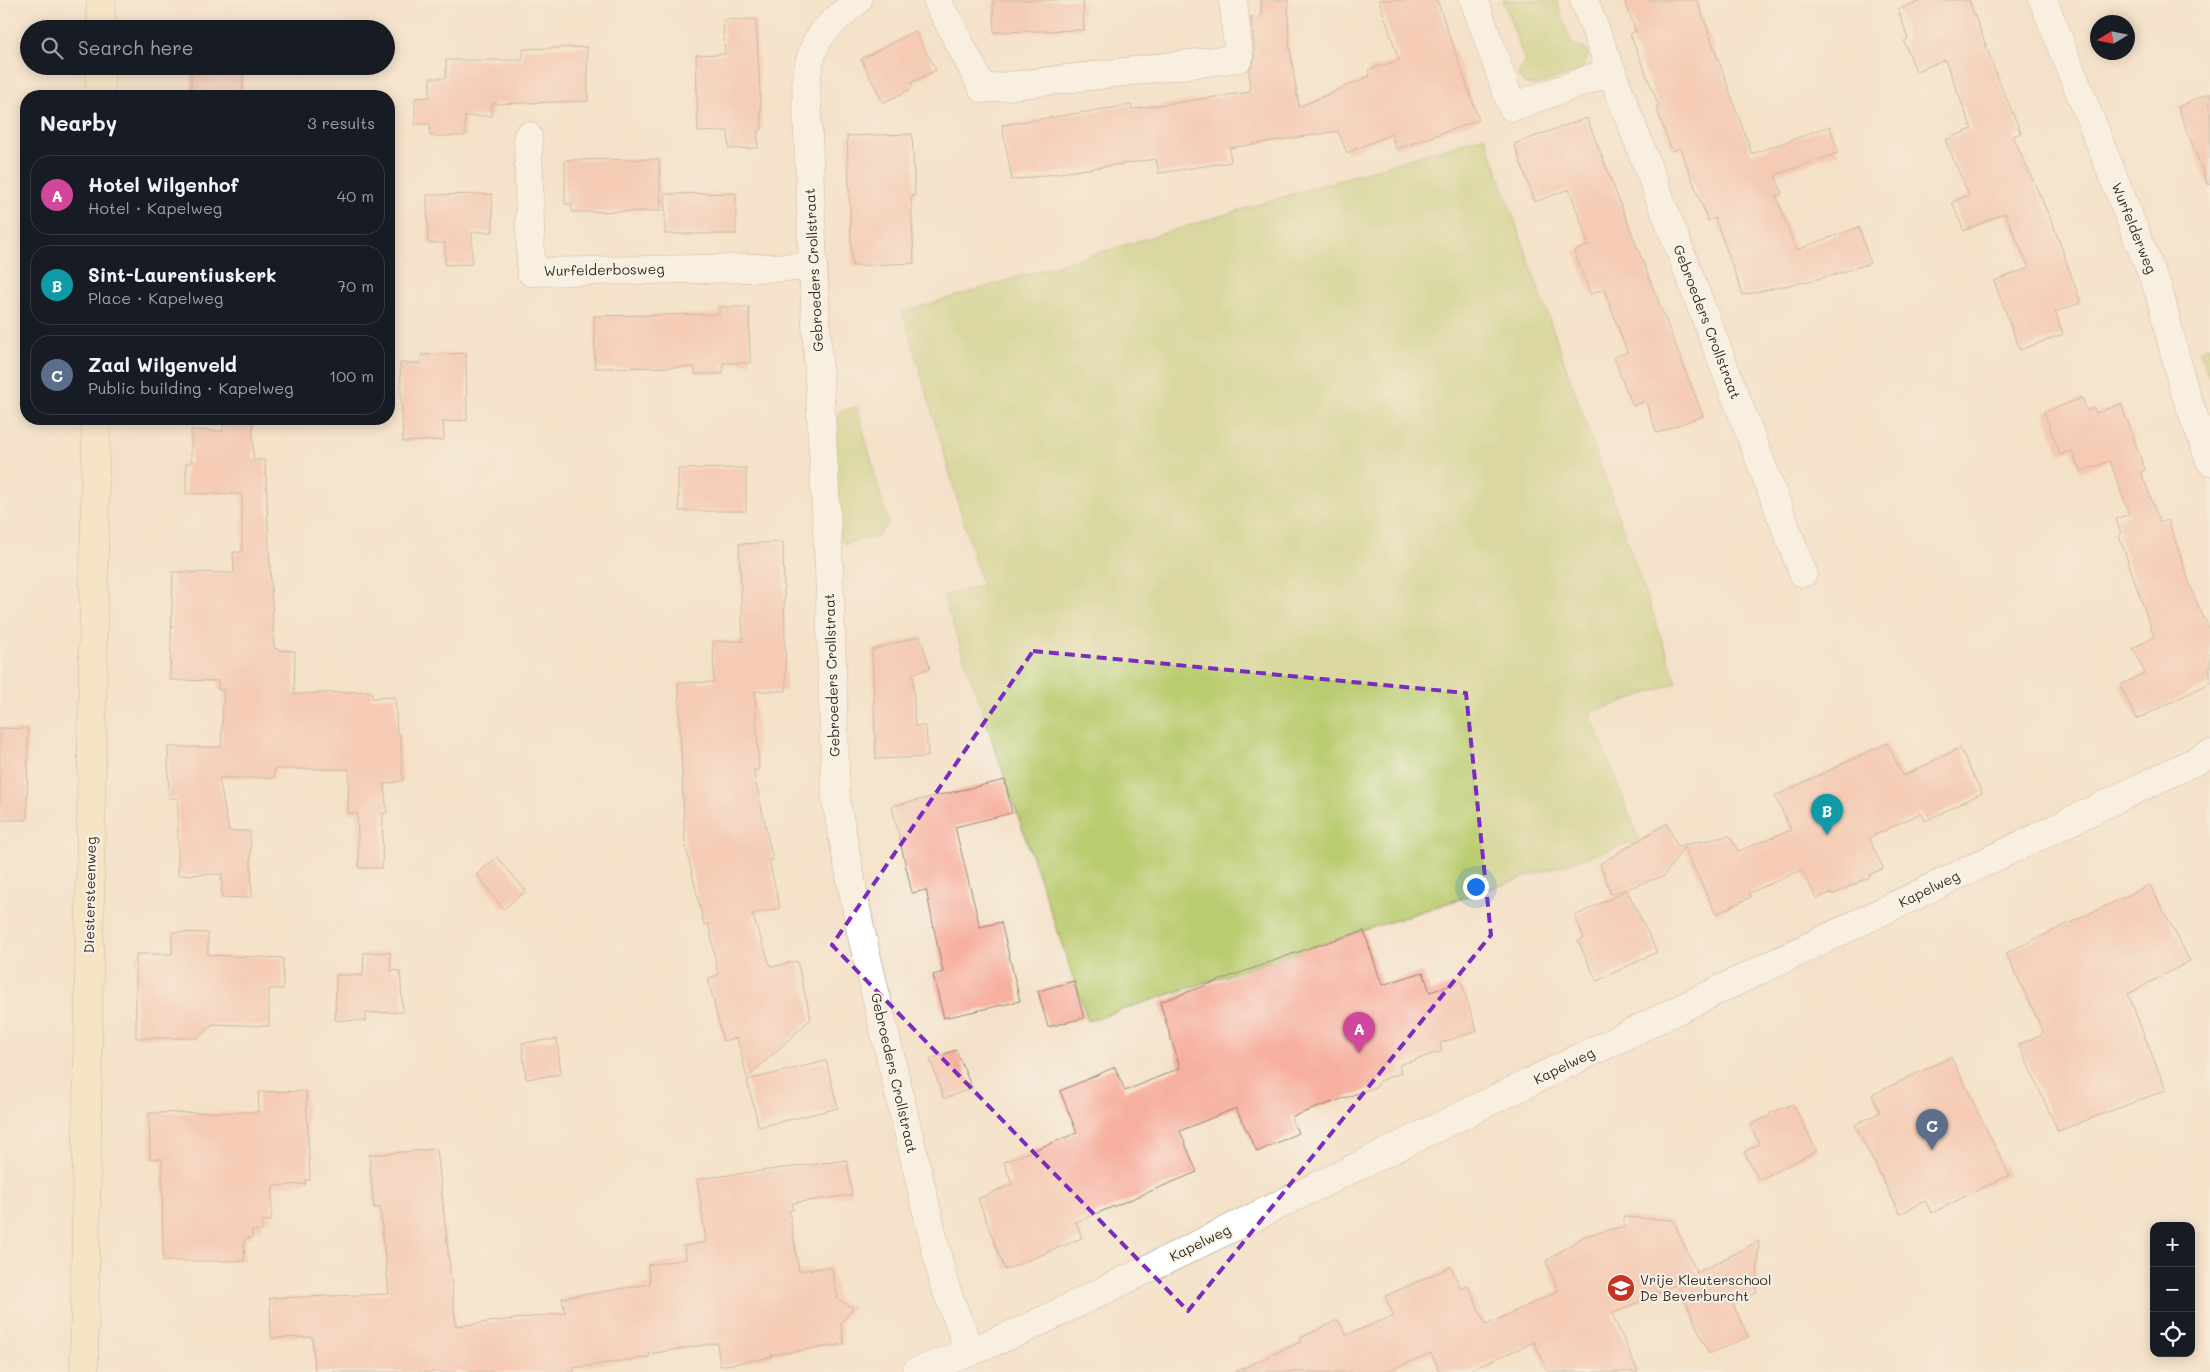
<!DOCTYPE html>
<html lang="en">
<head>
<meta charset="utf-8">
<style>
	body { margin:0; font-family:Mali,sans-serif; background:#242831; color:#f1f3f6 }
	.controls { position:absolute; right:15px; bottom:15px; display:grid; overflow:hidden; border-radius:10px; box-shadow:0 2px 12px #0003 }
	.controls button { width:45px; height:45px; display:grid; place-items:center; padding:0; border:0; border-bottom:1px solid #363941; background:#171b24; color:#f1f3f6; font:25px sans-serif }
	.compass { position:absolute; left:2090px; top:15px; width:45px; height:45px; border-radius:50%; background:#171b24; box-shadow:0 2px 12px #0003; rotate:260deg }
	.you { position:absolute; left:1475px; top:886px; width:18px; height:18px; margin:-12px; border:4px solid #fff; border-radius:50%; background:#1a73e8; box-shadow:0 0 0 8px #1a73e833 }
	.badge { display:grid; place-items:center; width:32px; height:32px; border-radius:50%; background:#0f766e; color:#fff; font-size:16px; font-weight:700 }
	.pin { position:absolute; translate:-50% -41px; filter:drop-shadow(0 1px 2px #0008) }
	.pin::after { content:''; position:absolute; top:26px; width:18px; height:15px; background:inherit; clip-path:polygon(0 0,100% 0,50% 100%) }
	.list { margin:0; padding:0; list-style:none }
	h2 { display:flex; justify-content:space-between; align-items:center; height:65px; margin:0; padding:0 20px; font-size:21px }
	h2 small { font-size:16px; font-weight:400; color:#9ea1a6 }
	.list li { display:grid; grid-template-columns:32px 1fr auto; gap:15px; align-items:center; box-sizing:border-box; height:80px; margin:0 10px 10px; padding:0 10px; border:1px solid #363941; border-radius:20px }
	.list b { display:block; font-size:19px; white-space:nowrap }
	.list p { margin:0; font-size:16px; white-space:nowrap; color:#9ea1a6 }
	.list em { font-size:16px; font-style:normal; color:#9ea1a6 }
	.icon { flex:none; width:28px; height:28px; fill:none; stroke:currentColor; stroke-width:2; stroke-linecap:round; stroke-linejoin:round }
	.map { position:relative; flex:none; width:2210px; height:1372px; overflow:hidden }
	.search { position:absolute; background:#171b24; box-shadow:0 2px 12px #0003; left:20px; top:20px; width:375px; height:55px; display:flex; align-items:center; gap:12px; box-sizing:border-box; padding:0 18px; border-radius:28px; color:#9ea1a6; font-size:19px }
	.panel { position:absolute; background:#171b24; box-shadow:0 2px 12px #0003; left:20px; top:90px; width:375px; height:335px; border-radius:20px }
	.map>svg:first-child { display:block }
	.green { fill:#bacc6f; stroke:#7a7b46 }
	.building { fill:#f7af9f }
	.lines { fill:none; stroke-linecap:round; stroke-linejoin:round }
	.minor-casing { stroke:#988674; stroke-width:29 }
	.secondary-casing { stroke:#988674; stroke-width:29 }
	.minor { stroke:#fff; stroke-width:28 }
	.secondary { stroke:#f6e9c3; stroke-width:28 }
	.marked { fill:none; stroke:#7b2cbf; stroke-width:4; stroke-dasharray:10 6; stroke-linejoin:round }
	.labels { text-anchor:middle; stroke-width:4; stroke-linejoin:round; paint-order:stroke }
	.street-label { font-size:14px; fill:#3b2a1e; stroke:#f7f3e8 }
	.poi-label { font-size:14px; fill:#3b2a1e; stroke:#f7f3e8; text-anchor:start }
</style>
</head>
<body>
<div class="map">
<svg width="2210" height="1372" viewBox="0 0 2210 1372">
	<rect width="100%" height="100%" fill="#f7f3e8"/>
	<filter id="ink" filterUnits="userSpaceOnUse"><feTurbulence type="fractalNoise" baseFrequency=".02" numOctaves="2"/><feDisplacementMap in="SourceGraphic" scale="10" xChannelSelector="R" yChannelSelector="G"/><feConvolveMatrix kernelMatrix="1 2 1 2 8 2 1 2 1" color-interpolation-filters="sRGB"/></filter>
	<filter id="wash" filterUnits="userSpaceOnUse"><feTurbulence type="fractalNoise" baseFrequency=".0096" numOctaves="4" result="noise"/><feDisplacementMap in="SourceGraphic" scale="20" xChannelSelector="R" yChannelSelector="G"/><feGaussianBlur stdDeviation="1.12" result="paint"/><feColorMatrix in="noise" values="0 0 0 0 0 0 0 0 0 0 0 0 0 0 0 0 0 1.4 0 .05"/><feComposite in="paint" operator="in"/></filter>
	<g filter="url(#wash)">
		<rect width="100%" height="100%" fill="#f4e1c9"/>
		<g class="green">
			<polygon points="1503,0 1556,0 1572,44 1589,51 1586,62 1580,71 1536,85 1526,84 1517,77 1525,61"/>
			<polygon points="1485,136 1677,683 1590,713 1639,840 1088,1021 943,596 982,585 903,312"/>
			<polygon points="2210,346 2210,380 2199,350"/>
			<polygon points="857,407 888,523 877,537 844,544 839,535 833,427 839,412"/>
		</g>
		<g id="blocks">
			<g class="building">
				<polygon points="993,0 1083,0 1084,30 994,32"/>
				<polygon points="1261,0 1288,0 1289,43 1299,107 1370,76 1368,70 1399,60 1379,0 1437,0 1479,120 1396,149 1391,134 1347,153 1338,131 1229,148 1231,162 1159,173 1156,159 1012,180 1002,125 1131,105 1132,109 1250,92 1249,70 1253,64 1255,56 1251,18 1261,17"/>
				<polygon points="1624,0 1697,0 1752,154 1830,126 1838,153 1775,175 1782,193 1776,196 1796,250 1859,227 1870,263 1835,275 1743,295 1715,218 1708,221 1680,148 1672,151 1656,107 1659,106 1630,34 1636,31"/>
				<polygon points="1924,0 1969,0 1999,81 2021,133 2013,136 2054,227 2081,303 2055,312 2063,334 2020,350 1994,281 2029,268 2005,213 1964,231 1952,202 1969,195 1945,140 1972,129 1945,60 1916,71 1904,41 1908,39 1898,9"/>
				<polygon points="756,19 762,130 758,130 758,148 729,149 728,131 698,132 696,55 725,54 723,20"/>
				<polygon points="915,31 936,70 911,83 913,88 883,103 861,59"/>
				<polygon points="587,47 588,101 492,104 492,116 465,116 465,136 430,136 430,124 415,124 415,98 430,97 430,78 446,78 446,60 523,60 523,49"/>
				<rect x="191" y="66" width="52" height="30"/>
				<polygon points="2210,93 2210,185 2208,185 2178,107"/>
				<polygon points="1587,118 1703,416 1657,433 1645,401 1633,406 1623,382 1614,357 1627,352 1604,289 1590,294 1574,251 1589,245 1569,189 1535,202 1514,144"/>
				<polygon points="912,134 915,196 911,196 914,263 852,266 847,136"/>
				<polygon points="659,159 661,211 572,212 572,204 565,204 565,160"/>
				<polygon points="736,193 736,234 665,234 665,194"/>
				<polygon points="492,194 493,232 472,232 472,264 445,265 445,243 428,243 427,195"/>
				<polygon points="719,307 749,307 750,363 723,363 723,374 695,374 695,367 595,368 594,316 719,314"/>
				<polygon points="466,353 467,420 443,422 444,440 403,442 400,363 421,363 421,355"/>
				<polygon points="2082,398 2087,411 2094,408 2096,413 2121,404 2145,470 2141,472 2160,523 2168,520 2196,601 2210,630 2210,683 2137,719 2120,685 2145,673 2133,648 2154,637 2119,535 2121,534 2116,519 2129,514 2110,461 2080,472 2072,450 2060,455 2044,412"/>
				<polygon points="224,419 253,419 253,460 265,460 274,648 278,649 278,650 295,651 294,694 371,691 372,698 395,697 397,734 400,734 403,781 384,784 387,813 383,813 382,868 359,868 357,813 348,813 349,769 275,769 274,778 219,778 229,831 250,831 252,897 222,898 222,874 178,875 178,798 169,798 168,747 221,747 224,690 218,690 218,681 170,680 173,572 234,573 233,552 242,552 242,494 186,494 186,463 191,463 191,430 223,431"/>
				<polygon points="746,468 746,511 679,511 678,469"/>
				<polygon points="783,542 786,691 755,691 759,770 753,770 773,860 769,860 780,908 752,914 771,967 797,961 811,1019 747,1078 737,1038 723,1041 708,978 718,975 709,924 704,925 685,842 678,683 714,682 713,641 743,641 739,544"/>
				<polygon points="920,636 930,668 913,674 915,726 926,726 928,757 876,759 872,650"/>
				<polygon points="0,728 28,729 27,820 0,820"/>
				<polygon points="1887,743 1903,776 1960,748 1982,793 1925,821 1921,813 1869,838 1883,868 1869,875 1869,877 1832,895 1831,893 1816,899 1802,870 1749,893 1751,897 1716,914 1684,847 1664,876 1611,894 1600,864 1667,823 1677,846 1730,836 1738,851 1791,830 1775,796"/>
				<polygon points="1005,780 1012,813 955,827 980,927 1001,922 1020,1001 944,1018 933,975 943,972 926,890 912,893 892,806"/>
				<polygon points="497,857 526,891 503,909 477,874"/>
				<polygon points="2150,885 2190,961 2128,994 2166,1090 2058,1131 2019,1045 2044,1033 2006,953"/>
				<polygon points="1627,890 1657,952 1597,981 1578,941 1584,938 1575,916"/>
				<polygon points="1364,931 1382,985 1423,972 1430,992 1461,982 1477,1031 1440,1043 1442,1051 1399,1065 1401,1073 1379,1081 1378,1086 1291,1117 1298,1133 1257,1152 1236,1108 1180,1131 1197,1172 1076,1222 1082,1238 1005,1270 978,1199 1012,1184 1004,1162 1077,1133 1060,1091 1115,1067 1125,1091 1180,1068 1160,1002 1309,948"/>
				<polygon points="172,932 208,933 208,955 283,958 283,989 269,989 269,1026 213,1024 197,1038 136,1038 136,954 172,954"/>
				<polygon points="390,952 391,970 400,971 403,1012 366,1013 366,1021 335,1020 336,975 363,975 364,953"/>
				<polygon points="1074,981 1084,1018 1048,1027 1038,991"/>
				<polygon points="557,1039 561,1074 526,1079 522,1043"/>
				<polygon points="956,1050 972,1088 944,1099 930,1059"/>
				<polygon points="1951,1057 2009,1175 1932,1213 1925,1201 1900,1214 1855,1125 1880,1112 1872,1095"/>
				<polygon points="826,1061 838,1108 759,1127 747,1080"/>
				<polygon points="306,1091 310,1180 305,1180 306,1184 273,1186 271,1221 262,1221 262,1231 252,1231 252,1238 245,1238 244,1261 163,1261 162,1159 150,1159 149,1113 258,1112 259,1092"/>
				<polygon points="1793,1104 1817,1151 1759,1180 1744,1152 1759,1144 1750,1125 1771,1115 1770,1113"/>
				<polygon points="437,1149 456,1326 565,1313 562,1298 650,1284 648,1265 686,1259 684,1246 706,1242 697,1179 847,1160 852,1195 792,1203 793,1210 789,1210 799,1271 831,1267 838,1299 853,1308 841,1323 844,1344 771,1355 772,1357 720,1366 717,1343 649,1354 649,1357 574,1368 574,1372 315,1372 312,1337 271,1338 270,1298 389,1294 380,1208 374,1208 369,1155"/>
				<polygon points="1623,1217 1673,1220 1697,1273 1759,1241 1756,1293 1733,1304 1748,1337 1709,1354 1678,1284 1612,1314 1638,1372 1548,1372 1534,1342 1466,1372 1440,1372 1431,1353 1385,1372 1235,1372 1302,1341 1300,1338 1338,1320 1346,1335 1394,1316 1385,1296 1451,1267 1461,1289 1468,1286 1486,1325 1558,1291 1546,1261 1585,1236 1625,1226"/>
			</g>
		</g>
	</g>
	<g filter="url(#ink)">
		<use href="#blocks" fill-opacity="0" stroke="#988674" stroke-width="1"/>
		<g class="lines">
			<defs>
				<g id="minor">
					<path d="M858 0C824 30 813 34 806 80L813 267 829 566 836 801 860 928 944 1284 970 1352"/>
					<polyline points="937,0 983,89 1239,58 1233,0"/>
					<polyline points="1474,0 1512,107 1612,71"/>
					<polyline points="1584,0 1803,573"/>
					<polyline points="2043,0 2159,292 2184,390 2210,461"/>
					<polyline points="528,136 531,272 813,267"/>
					<polyline points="916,1372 970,1352 1025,1329 1700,999 2210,754"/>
				</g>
				<g id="secondary">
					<polyline points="101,29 101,0"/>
					<polyline points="100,96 100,66"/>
					<polyline points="84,1372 96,419"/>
				</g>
			</defs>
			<use href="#minor" class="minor-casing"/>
			<use href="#secondary" class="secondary-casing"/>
			<use href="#minor" class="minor"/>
			<use href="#secondary" class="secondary"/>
		</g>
	</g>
	<path d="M0 0H2210V1372H0ZM1033 651 1466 693 1491 935 1188 1311 832 945Z" fill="#f4e1c9" fill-opacity=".55" fill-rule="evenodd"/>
	<path class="marked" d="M1033 651 1466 693 1491 935 1188 1311 832 945Z"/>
	<defs>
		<symbol id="school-disc" viewBox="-11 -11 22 22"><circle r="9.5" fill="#c8321e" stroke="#f7f3e8"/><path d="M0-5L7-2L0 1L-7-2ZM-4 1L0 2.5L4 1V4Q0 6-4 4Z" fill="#fff"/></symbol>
	</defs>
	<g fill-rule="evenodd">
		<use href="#school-disc" x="1605" y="1272" width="32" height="32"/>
	</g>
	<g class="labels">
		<g class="street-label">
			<text transform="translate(2134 228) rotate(68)" y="5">Wurfelderweg</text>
			<text transform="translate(604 270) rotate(-1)" y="5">Wurfelderbosweg</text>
			<text transform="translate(814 270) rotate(-93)" y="5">Gebroeders Crollstraat</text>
			<text transform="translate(1707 322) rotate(69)" y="5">Gebroeders Crollstraat</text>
			<text transform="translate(832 675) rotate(-92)" y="5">Gebroeders Crollstraat</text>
			<text transform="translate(1929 889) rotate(-26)" y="5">Kapelweg</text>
			<text transform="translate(90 895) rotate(-89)" y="5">Diestersteenweg</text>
			<text transform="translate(1564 1066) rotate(-26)" y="5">Kapelweg</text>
			<text transform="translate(894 1073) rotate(77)" y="5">Gebroeders Crollstraat</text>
			<text transform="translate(1200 1243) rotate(-26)" y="5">Kapelweg</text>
		</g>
		<g class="poi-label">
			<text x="1640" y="1285">Vrije Kleuterschool<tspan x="1640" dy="16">De Beverburcht</tspan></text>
		</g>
	</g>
</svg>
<div class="controls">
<button>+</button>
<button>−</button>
<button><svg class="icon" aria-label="locate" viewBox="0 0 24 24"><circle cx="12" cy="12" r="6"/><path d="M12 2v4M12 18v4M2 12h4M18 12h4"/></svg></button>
</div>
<svg class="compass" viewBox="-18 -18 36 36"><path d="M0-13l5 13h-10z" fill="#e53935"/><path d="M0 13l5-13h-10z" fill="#9ea1a6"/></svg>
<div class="you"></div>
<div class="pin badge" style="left:1359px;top:1053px;background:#d1479c">A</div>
<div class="pin badge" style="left:1827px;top:835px;background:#0f9aa8">B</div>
<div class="pin badge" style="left:1932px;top:1150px;background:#5c6f8a">C</div>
<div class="search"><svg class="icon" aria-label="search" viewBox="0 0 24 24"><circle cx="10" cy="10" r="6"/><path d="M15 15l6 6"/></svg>Search here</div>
<section class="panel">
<h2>Nearby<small>3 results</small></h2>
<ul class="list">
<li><span class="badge" style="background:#d1479c">A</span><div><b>Hotel Wilgenhof</b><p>Hotel · Kapelweg</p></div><em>40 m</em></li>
<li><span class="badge" style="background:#0f9aa8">B</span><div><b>Sint-Laurentiuskerk</b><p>Place · Kapelweg</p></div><em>70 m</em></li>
<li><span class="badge" style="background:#5c6f8a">C</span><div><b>Zaal Wilgenveld</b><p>Public building · Kapelweg</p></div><em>100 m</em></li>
</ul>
</section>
</div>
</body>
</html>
